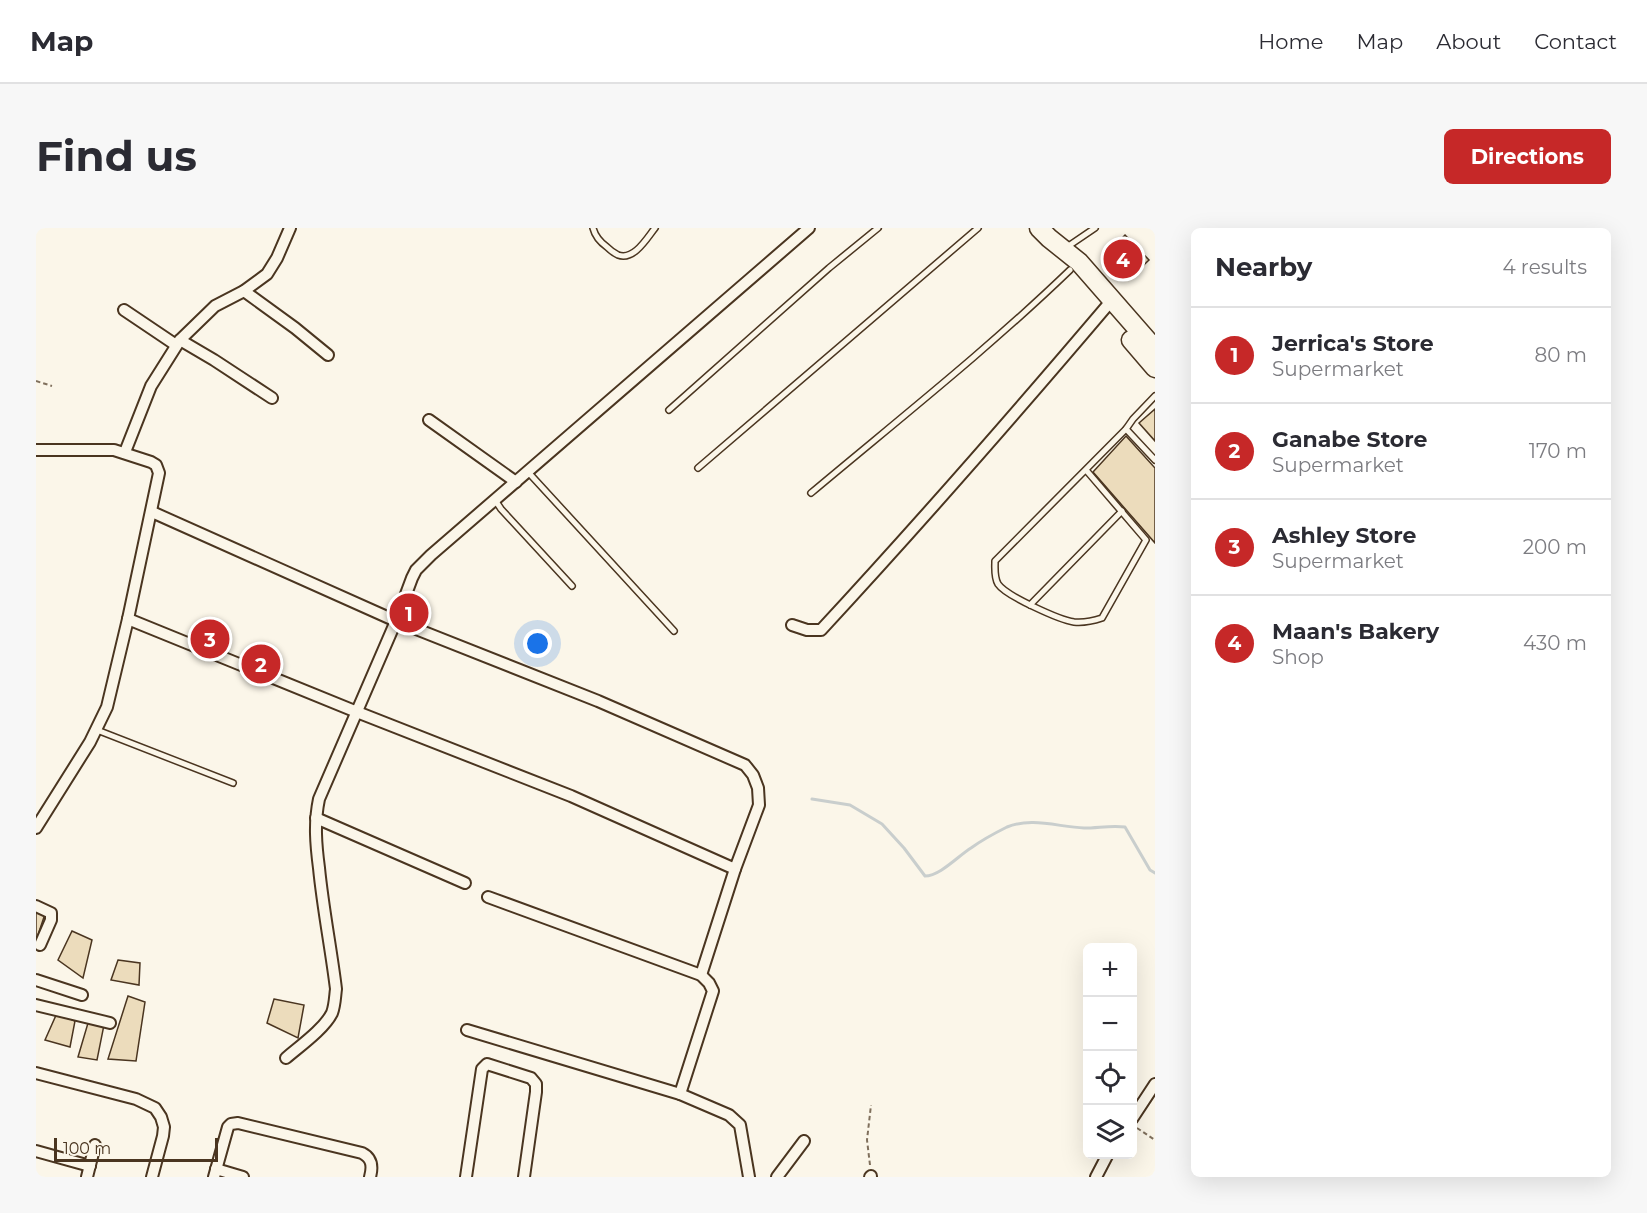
<!DOCTYPE html>
<html lang="en">
<head>
<meta charset="utf-8">
<style>
	body { margin:0; font-family:Montserrat,sans-serif; background:#f7f7f7; color:#2b2b33 }
	.controls { position:absolute; right:18px; bottom:18px; display:grid; overflow:hidden; border-radius:9px; box-shadow:0 6px 24px #0002 }
	.controls button { width:54px; height:54px; display:grid; place-items:center; padding:0; border:0; border-bottom:2px solid #e1e1e2; background:#fff; color:#2b2b33; font:30px sans-serif }
	.scale { position:absolute; left:18px; bottom:15px; width:164px; box-sizing:border-box; padding-left:6px; border:3px solid #4a3520; border-top:0; font-size:16px; line-height:21px; white-space:nowrap; color:#4a3520; -webkit-text-stroke:4px #fbf6e9; paint-order:stroke }
	.you { position:absolute; left:502px; top:416px; width:21px; height:21px; margin:-15px; border:4px solid #fff; border-radius:50%; background:#1a73e8; box-shadow:0 0 0 9px #1a73e833 }
	.badge { display:grid; place-items:center; width:39px; height:39px; border-radius:50%; background:#c62828; color:#fff; font-size:20px; font-weight:700 }
	.pin { position:absolute; translate:-50% -50%; border:3px solid #fff; box-shadow:0 2px 6px #0006 }
	.list { margin:0; padding:0; list-style:none }
	h2 { display:flex; justify-content:space-between; align-items:center; height:78px; margin:0; padding:0 24px; font-size:26px }
	h2 small { font-size:20px; font-weight:400; color:#7c7c81 }
	.list li { display:grid; grid-template-columns:39px 1fr auto; gap:18px; align-items:center; box-sizing:border-box; height:96px; padding:0 24px; border-top:2px solid #e1e1e2 }
	.list b { display:block; font-size:22px; white-space:nowrap }
	.list p { margin:0; font-size:20px; white-space:nowrap; color:#7c7c81 }
	.list em { font-size:20px; font-style:normal; color:#7c7c81 }
	.icon { flex:none; width:33px; height:33px; fill:none; stroke:currentColor; stroke-width:2; stroke-linecap:round; stroke-linejoin:round }
	.map { position:relative; flex:none; width:1119px; height:949px; overflow:hidden; border-radius:9px }
	header { display:flex; align-items:center; gap:36px; box-sizing:border-box; height:84px; padding:0 30px; background:#fff; border-bottom:2px solid #e1e1e2 }
	header strong { font-size:28px }
	nav { display:flex; gap:33px; margin-inline-start:auto; font-size:21px }
	.intro { display:flex; align-items:center; justify-content:space-between; box-sizing:border-box; height:144px; padding:0 36px }
	h1 { margin:0; font-size:42px }
	.button { padding:15px 27px; border-radius:9px; background:#c62828; color:#fff; font-size:21px; font-weight:700 }
	main { display:flex; gap:36px; padding:0 36px }
	aside { flex:1; background:#fff; border-radius:9px; box-shadow:0 6px 24px #0002 }
	.map>svg:first-child { display:block }
	.lines { fill:none; stroke-linecap:round; stroke-linejoin:round }
	.stream { stroke:#c9cecd; stroke-width:3 }
	.building { fill:#ecdcbc; stroke:#4a3520; stroke-width:1.5 }
	.lane-casing { stroke:#4a3520; stroke-width:8 }
	.street-casing { stroke:#4a3520; stroke-width:14 }
	.highway-casing { stroke:#4a3520; stroke-width:21 }
	.path { stroke:#7f6f5c; stroke-width:2; stroke-dasharray:4.5 3; stroke-linecap:butt }
	.lane { stroke:#fbf6e9; stroke-width:5 }
	.street { stroke:#fbf6e9; stroke-width:10 }
	.highway { stroke:#fbf6e9; stroke-width:18 }
</style>
</head>
<body>
<header>
<strong>Map</strong>
<nav><a>Home</a><a>Map</a><a>About</a><a>Contact</a></nav>
</header>
<div class="intro"><h1>Find us</h1><a class="button">Directions</a></div>
<main>
<div class="map">
<svg width="1119" height="949" viewBox="0 0 1119 949">
	<rect width="100%" height="100%" fill="#fbf6e9"/>
	<g class="lines">
		<path class="stream" d="M776 571 814 577 846 596 868 620 889 648C904 648 922 628 935 620 946 612 959 605 971 599 995 589 1023 599 1048 600 1062 600 1076 597 1089 599L1114 642 1119 645"/>
	</g>
	<g class="building">
		<polygon points="1089,7 1113,32 1095,49 1088,41 1083,46 1073,36 1078,31 1072,24"/>
		<polygon points="1119,181 1119,213 1103,195"/>
		<polygon points="1090,208 1119,240 1119,315 1057,244"/>
		<polygon points="0,682 9,686 1,710 0,709"/>
		<polygon points="36,703 56,712 47,750 22,732"/>
		<polygon points="82,732 104,735 103,757 75,752"/>
		<polygon points="92,768 109,774 100,833 72,831"/>
		<polygon points="238,771 268,777 262,810 231,795"/>
		<polygon points="21,785 39,793 34,819 9,812"/>
		<polygon points="52,795 68,797 61,832 42,829"/>
	</g>
	<g class="lines">
		<defs>
			<g id="lane">
				<path d="M557 0C559 8 564 14 571 19 574 22 578 25 582 27 598 33 611 10 619 0"/>
				<polyline points="1031,19 1059,0"/>
				<polyline points="633,182 793,40 842,0"/>
				<polyline points="1090,201 1119,232"/>
				<polyline points="662,240 942,0"/>
				<path d="M1050 242 1110 312 1066 390C1057 393 1048 395 1038 394 1024 392 970 368 962 356 958 349 959 341 959 333L1090 201 1097 191 1119 168"/>
				<polyline points="492,244 638,403"/>
				<path d="M775 265C862 192 952 121 1034 42"/>
				<polyline points="459,272 465,281 536,358"/>
				<polyline points="994,377 1086,283"/>
				<polyline points="61,502 197,555"/>
			</g>
			<g id="street">
				<polyline points="208,63 259,100 292,127"/>
				<polyline points="88,82 140,117"/>
				<polyline points="144,112 178,132 236,170"/>
				<polyline points="393,192 480,254"/>
				<polyline points="0,222 78,222 115,234 120,237 123,245 92,391 71,479 54,514 0,600"/>
				<polyline points="89,224 115,158 144,112 179,78 208,63 231,46 241,30 254,0"/>
				<polyline points="116,284 360,393 562,473 709,537 717,547 722,560 723,577 699,641 665,747"/>
				<polyline points="92,391 321,484 535,568 699,641"/>
				<path d="M756 397 771 402H785C885 294 981 184 1076 72"/>
				<polyline points="280,590 429,655"/>
				<polyline points="452,669 665,747 673,755 677,763 644,866"/>
				<polyline points="0,678 15,685 15,692 4,717"/>
				<polyline points="0,752 46,767"/>
				<polyline points="0,777 74,795"/>
				<polyline points="431,802 644,866 693,887 704,897 713,949"/>
				<path d="M250 830C264 818 288 801 296 785 299 777 299 768 300 761 295 720 287 681 283 640 280 617 278 595 283 571L360 393 376 350 380 342 395 327 773 0"/>
				<polyline points="0,845 100,871 119,880 125,889 128,899 127,908 116,949"/>
				<polyline points="1096,891 1119,856"/>
				<polyline points="0,923 54,938"/>
				<polyline points="180,941 207,949"/>
				<polyline points="51,949 59,917"/>
				<path d="M178 949 192 899 195 896 202 895 326 925C336 930 337 938 334 949"/>
				<polyline points="430,949 446,841 451,836 495,850 500,856 500,864 488,949"/>
				<polyline points="741,949 768,913"/>
				<polyline points="834,949 835,948"/>
				<polyline points="1060,949 1072,926"/>
			</g>
			<g id="highway">
				<polyline points="1003,0 1013,10 1043,34 1119,121"/>
				<polyline points="1095,112 1119,140"/>
			</g>
		</defs>
		<use href="#lane" class="lane-casing"/>
		<use href="#street" class="street-casing"/>
		<use href="#highway" class="highway-casing"/>
		<g class="path">
			<polyline points="0,153 16,158"/>
			<polyline points="1101,900 1119,912"/>
			<polyline points="834,937 831,912 835,877"/>
		</g>
		<use href="#lane" class="lane"/>
		<use href="#street" class="street"/>
		<use href="#highway" class="highway"/>
	</g>
</svg>
<div class="controls">
<button>+</button>
<button>−</button>
<button><svg class="icon" aria-label="locate" viewBox="0 0 24 24"><circle cx="12" cy="12" r="6"/><path d="M12 2v4M12 18v4M2 12h4M18 12h4"/></svg></button>
<button><svg class="icon" aria-label="layers" viewBox="0 0 24 24"><path d="M12 4l9 5-9 5-9-5zM3 14l9 5 9-5"/></svg></button>
</div>
<div class="scale">100 m</div>
<div class="you"></div>
<div class="pin badge" style="left:373px;top:385px">1</div>
<div class="pin badge" style="left:225px;top:436px">2</div>
<div class="pin badge" style="left:174px;top:411px">3</div>
<div class="pin badge" style="left:1087px;top:31px">4</div>
</div>
<aside>
<h2>Nearby<small>4 results</small></h2>
<ul class="list">
<li><span class="badge">1</span><div><b>Jerrica's Store</b><p>Supermarket</p></div><em>80 m</em></li>
<li><span class="badge">2</span><div><b>Ganabe Store</b><p>Supermarket</p></div><em>170 m</em></li>
<li><span class="badge">3</span><div><b>Ashley Store</b><p>Supermarket</p></div><em>200 m</em></li>
<li><span class="badge">4</span><div><b>Maan's Bakery</b><p>Shop</p></div><em>430 m</em></li>
</ul>
</aside>
</main>
</body>
</html>
